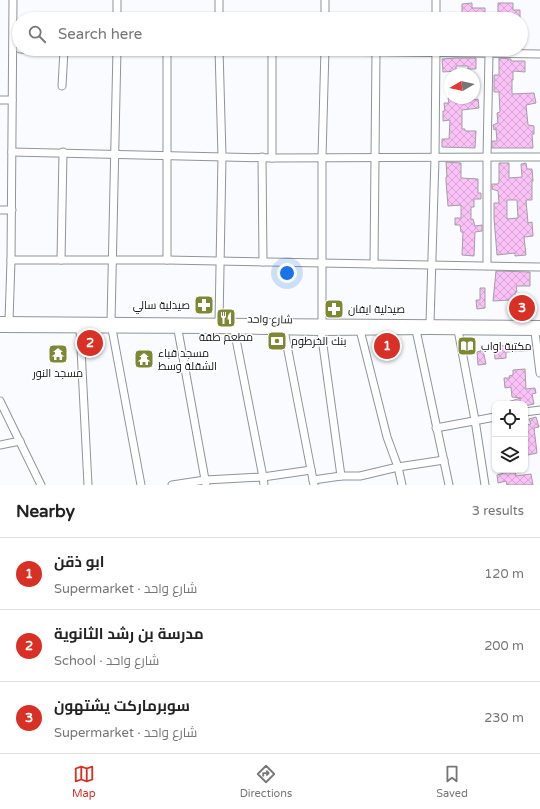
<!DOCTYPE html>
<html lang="en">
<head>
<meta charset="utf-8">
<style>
	body { margin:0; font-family:"Varela Round",Cairo,sans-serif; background:#f2f2f2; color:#222 }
	.controls { position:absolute; right:12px; bottom:12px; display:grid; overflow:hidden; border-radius:8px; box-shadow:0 1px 3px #0004 }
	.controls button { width:36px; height:36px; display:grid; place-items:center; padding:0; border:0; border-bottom:1px solid #e0e0e0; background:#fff; color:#222; font:20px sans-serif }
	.compass { position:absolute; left:444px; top:68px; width:36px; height:36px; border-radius:50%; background:#fff; box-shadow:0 1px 3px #0004; rotate:261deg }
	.you { position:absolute; left:287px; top:273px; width:14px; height:14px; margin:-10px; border:3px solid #fff; border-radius:50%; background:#1a73e8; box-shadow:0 0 0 6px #1a73e833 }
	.badge { display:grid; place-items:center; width:26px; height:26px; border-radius:50%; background:#d93025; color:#fff; font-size:13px; font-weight:700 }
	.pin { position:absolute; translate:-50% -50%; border:2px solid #fff; box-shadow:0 1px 4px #0006 }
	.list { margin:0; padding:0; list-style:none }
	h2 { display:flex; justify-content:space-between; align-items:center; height:52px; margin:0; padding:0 16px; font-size:17px }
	h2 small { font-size:13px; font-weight:400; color:#767676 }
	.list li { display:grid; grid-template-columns:26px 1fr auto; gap:12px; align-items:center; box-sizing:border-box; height:72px; padding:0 16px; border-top:1px solid #e0e0e0 }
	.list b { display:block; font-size:15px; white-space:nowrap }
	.list p { margin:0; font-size:13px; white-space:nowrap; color:#767676 }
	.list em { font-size:13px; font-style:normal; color:#767676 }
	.icon { flex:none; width:22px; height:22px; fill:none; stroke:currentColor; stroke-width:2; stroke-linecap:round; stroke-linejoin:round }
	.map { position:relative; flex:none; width:540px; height:485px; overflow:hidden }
	.search { position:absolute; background:#fff; box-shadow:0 1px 3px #0004; left:12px; right:12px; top:12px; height:44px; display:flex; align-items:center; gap:10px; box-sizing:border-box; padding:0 14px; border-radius:22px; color:#767676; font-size:15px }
	.sheet { height:268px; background:#fff }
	nav { display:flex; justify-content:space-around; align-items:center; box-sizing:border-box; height:56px; border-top:1px solid #e0e0e0; background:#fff; font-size:11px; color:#767676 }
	nav a { display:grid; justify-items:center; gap:2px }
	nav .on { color:#d93025 }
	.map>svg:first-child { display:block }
	.building { fill:url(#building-cross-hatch); stroke:#a49da3; fill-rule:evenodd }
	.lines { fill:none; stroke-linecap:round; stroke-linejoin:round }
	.minor-casing { stroke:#8f949b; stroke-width:9 }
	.tertiary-casing { stroke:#8f949b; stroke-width:10 }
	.minor { stroke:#fff; stroke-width:7 }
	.tertiary { stroke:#fff; stroke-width:8 }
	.labels { text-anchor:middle; stroke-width:3; stroke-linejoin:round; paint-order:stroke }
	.poi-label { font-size:11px; fill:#0f1113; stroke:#fff; text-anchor:start }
	.street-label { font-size:11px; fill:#0f1113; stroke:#fff }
</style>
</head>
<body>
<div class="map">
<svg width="540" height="485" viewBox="0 0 540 485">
	<defs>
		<pattern id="building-cross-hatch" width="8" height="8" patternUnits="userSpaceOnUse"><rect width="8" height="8" fill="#fac1f7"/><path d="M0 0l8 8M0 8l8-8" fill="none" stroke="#d5a5d3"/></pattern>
	</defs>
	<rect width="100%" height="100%" fill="#f9fbfe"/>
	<g class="building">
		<polygon points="472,3 472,8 485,8 485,14 488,14 489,19 467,19 467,15 462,15 462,4"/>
		<polygon points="498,3 513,3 513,10 520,10 520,19 498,19"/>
		<polygon points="455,58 476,58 476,69 468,69 468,66 456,66 456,71 443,72 442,59"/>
		<polygon points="499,58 511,59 511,61 525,61 525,72 513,71 513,80 512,80 512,94 534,93 536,103 526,105 528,125 534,126 534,134 532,134 533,148 492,148 492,141 497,141 496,129 494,130 493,125 498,123 497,113 500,112 499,92 494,92 494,75 499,75"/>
		<polygon points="448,98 467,98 467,101 478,99 479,108 462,110 462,129 465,129 465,131 476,131 475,148 442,147 442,139 449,139 450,120 443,121 443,111 445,111 444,103 449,103"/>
		<polygon points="446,162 461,163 461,178 478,179 478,193 481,193 481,199 474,199 474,207 471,207 471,220 473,219 475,226 482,225 482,231 475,232 474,256 462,255 463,232 461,232 460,225 455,225 455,218 461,218 461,205 448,206 446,181 446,177 447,177"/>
		<path d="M499 163H509V178L522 177 521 164 526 163 527 169H532L533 181H532V200H526L528 223 532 222 533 236 524 237 526 255 515 256V253L497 255 494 218V203H499L498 191 492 189V184H498L499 182ZM507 200H517L518 218 507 219Z"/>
		<polygon points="496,271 530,272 530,286 516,286 517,292 515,292 516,308 523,308 523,313 511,314 510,300 493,301"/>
		<polygon points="480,288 485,288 485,308 477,309 476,300 480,300"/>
		<polygon points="528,345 528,351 506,352 506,358 495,359 494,346"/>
		<polygon points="483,350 486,364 478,365 477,352"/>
		<polygon points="525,369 526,389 535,388 536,393 532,394 534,404 525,406 525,404 505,404 504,403 521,398 512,397 511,387 505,388 504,378 510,378 509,376 513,375 513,370"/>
		<polygon points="536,417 539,427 534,428 537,453 528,455 525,425 531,424 529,419"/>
		<polygon points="515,470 516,476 531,474 533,485 507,485 506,481 498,483 497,475"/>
	</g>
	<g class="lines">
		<defs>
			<g id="minor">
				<polyline points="117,0 117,19"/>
				<polyline points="325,0 325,19"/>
				<polyline points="219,19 219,0"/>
				<polyline points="436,19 436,0"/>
				<polyline points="20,49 325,51 540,54"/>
				<polyline points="62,86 64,50"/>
				<polyline points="0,100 12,100"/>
				<polyline points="12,152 272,158 540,157"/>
				<polyline points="262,157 263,262"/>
				<polyline points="272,158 272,50"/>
				<polyline points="0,210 12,210"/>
				<polyline points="11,260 167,260 540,267"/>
				<polyline points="61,260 63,152"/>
				<polyline points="167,260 167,51"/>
				<polyline points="374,264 376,52"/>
				<polyline points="487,265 487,158 489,54"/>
				<polyline points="9,321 11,260 13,0"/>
				<polyline points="111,322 117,49"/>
				<polyline points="219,323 222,156 219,49"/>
				<polyline points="430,323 435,158 436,49"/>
				<polyline points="322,324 322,157 325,49"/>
				<polyline points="80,329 88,485"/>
				<polyline points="112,329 141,485"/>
				<polyline points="234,329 263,477 264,485"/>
				<polyline points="178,330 206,485"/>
				<polyline points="284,330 314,485"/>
				<polyline points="360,330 387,437 398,467 402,485"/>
				<polyline points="416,330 449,485"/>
				<polyline points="458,330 475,420 485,485"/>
				<polyline points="321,331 341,476"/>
				<polyline points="535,332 540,373"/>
				<polyline points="0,401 41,485"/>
				<polyline points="525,412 540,410"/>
				<polyline points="436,428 495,417"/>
				<polyline points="0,445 20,441"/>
				<polyline points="313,480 341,476 360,476 398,467 444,460"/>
				<polyline points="172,485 205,480 263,477 311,470"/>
			</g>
			<g id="tertiary">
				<polyline points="0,321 540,325"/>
				<polyline points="0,328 215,329 321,331 430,330 540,331"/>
			</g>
		</defs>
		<use href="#minor" class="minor-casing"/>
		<use href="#tertiary" class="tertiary-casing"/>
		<use href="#minor" class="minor"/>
		<use href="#tertiary" class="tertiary"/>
	</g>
	<defs>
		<symbol id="pharmacy-square" viewBox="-11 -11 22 22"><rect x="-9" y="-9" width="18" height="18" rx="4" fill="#7d8734" stroke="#fff"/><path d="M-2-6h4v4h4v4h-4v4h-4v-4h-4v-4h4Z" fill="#fff"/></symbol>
		<symbol id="restaurant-square" viewBox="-11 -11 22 22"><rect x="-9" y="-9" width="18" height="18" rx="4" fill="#7d8734" stroke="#fff"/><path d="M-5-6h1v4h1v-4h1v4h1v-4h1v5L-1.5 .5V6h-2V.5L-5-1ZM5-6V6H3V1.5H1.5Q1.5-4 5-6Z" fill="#fff"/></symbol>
		<symbol id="bank-square" viewBox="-11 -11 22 22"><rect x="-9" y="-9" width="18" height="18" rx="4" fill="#7d8734" stroke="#fff"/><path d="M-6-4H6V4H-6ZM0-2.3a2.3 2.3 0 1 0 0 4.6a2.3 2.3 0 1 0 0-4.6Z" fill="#fff"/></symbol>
		<symbol id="library-square" viewBox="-11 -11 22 22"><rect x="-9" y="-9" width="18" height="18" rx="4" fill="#7d8734" stroke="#fff"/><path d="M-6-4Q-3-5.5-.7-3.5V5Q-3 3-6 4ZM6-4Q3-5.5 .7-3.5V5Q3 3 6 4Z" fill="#fff"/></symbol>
		<symbol id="temple-square" viewBox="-11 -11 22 22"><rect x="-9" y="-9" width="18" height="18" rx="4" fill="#7d8734" stroke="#fff"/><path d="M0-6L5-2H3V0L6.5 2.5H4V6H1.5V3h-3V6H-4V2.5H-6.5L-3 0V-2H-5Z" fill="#fff"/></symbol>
	</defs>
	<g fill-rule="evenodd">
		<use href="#pharmacy-square" x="193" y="294" width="22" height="22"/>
		<use href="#pharmacy-square" x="323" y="298" width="22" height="22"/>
		<use href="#restaurant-square" x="215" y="307" width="22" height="22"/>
		<use href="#bank-square" x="266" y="330" width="22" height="22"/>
		<use href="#library-square" x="456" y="335" width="22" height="22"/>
		<use href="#temple-square" x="47" y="343" width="22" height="22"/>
		<use href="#temple-square" x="133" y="348" width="22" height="22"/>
	</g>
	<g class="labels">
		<g class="poi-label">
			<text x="190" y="309" text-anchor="end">صيدلية سالي</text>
			<text x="348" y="313">صيدلية ايفان</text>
			<text x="226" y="341" text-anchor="middle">مطعم طقة</text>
			<text x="291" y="345">بنك الخرطوم</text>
			<text x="481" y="350">مكتبة اواب</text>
			<text x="158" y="357">مسجد قباء<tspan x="158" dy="13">الشقلة وسط</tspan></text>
			<text x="58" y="377" text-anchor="middle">مسجد النور</text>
		</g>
		<g class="street-label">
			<text transform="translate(270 319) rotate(1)" y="4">شارع واحد</text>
		</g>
	</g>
</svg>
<div class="controls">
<button><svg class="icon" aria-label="locate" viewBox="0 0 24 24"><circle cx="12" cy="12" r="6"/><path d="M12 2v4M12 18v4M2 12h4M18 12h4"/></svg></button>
<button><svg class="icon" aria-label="layers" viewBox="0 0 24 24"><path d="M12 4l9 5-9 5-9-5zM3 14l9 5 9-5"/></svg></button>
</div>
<svg class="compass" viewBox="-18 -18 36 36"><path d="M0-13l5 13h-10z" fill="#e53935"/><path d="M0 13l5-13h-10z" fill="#767676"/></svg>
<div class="you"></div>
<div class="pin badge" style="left:387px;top:346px">1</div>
<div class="pin badge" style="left:90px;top:343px">2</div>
<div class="pin badge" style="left:522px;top:308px">3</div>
<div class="search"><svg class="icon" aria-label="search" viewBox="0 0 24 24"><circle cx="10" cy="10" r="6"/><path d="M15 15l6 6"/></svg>Search here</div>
</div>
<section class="sheet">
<h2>Nearby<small>3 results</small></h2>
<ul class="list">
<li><span class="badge">1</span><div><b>ابو ذقن</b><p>Supermarket · شارع واحد</p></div><em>120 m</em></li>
<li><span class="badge">2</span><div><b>مدرسة بن رشد الثانوية</b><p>School · شارع واحد</p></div><em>200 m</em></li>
<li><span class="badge">3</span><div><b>سوبرماركت يشتهون</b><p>Supermarket · شارع واحد</p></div><em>230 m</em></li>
</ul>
</section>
<nav>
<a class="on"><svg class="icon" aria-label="map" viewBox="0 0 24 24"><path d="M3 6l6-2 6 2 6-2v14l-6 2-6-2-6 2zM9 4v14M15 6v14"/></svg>Map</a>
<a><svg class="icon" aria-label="directions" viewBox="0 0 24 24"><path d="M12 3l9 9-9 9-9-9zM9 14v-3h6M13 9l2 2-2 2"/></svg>Directions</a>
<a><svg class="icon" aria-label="saved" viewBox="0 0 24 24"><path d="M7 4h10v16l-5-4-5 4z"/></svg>Saved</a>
</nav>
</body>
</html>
